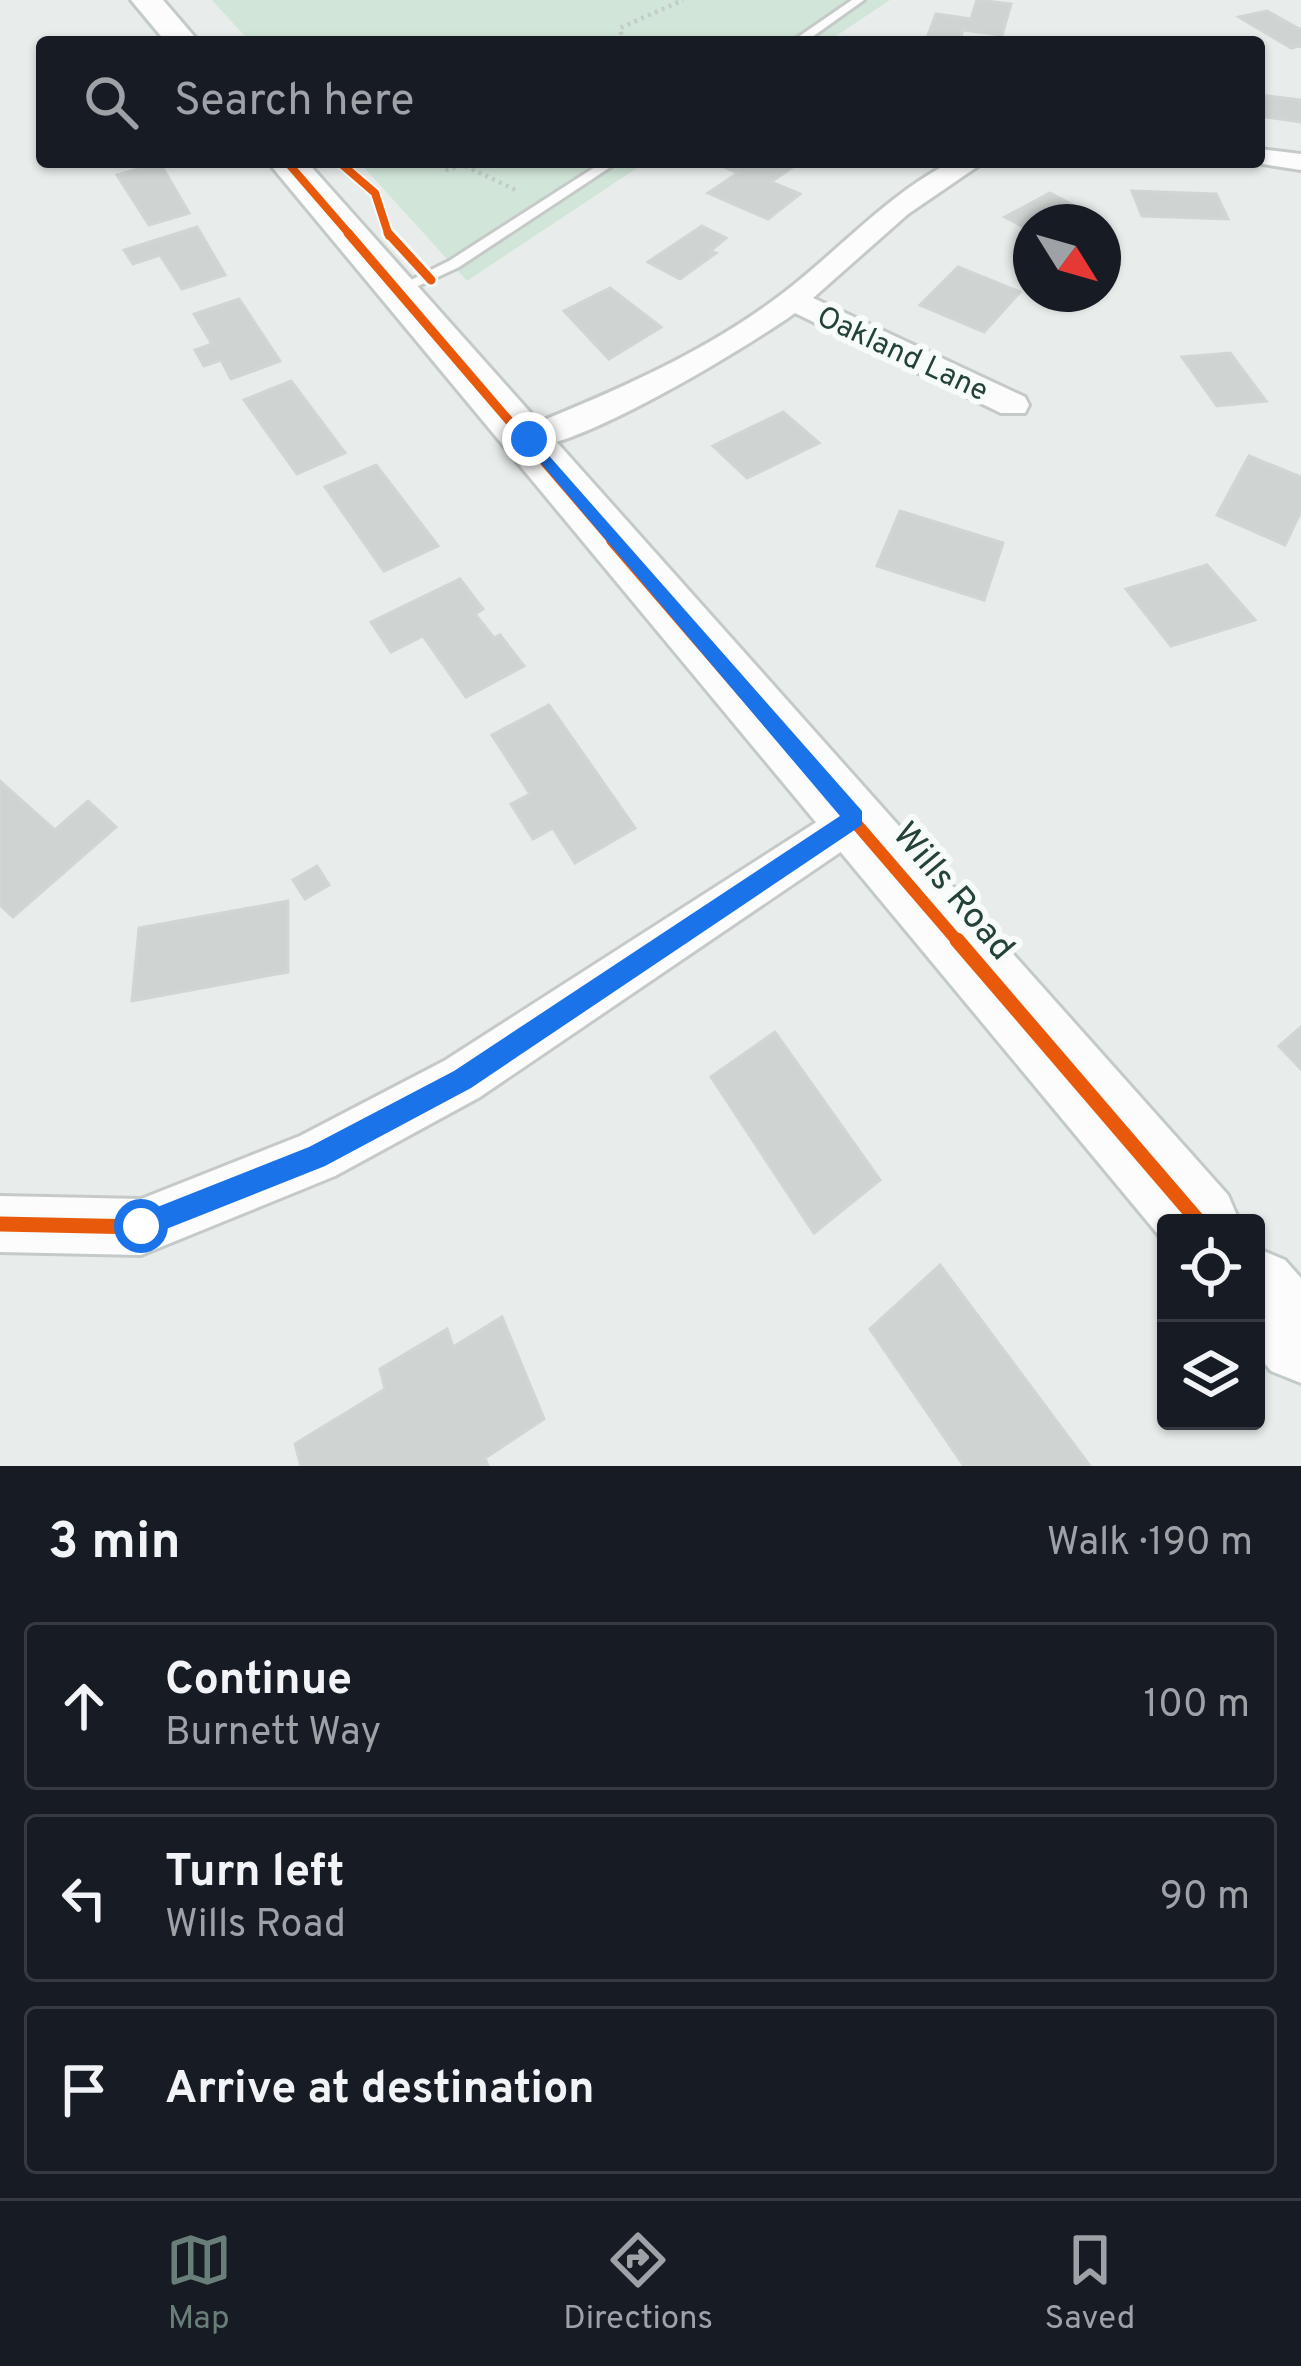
<!DOCTYPE html>
<html lang="en">
<head>
<meta charset="utf-8">
<style>
	body { margin:0; font-family:Overpass,sans-serif; background:#242831; color:#f1f3f6 }
	.controls { position:absolute; right:36px; bottom:36px; display:grid; overflow:hidden; border-radius:12px; box-shadow:0 3px 9px #0004 }
	.controls button { width:108px; height:108px; display:grid; place-items:center; padding:0; border:0; border-bottom:3px solid #363941; background:#171b24; color:#f1f3f6; font:60px sans-serif }
	.compass { position:absolute; left:1013px; top:204px; width:108px; height:108px; border-radius:50%; background:#171b24; box-shadow:0 3px 9px #0004; rotate:127deg }
	.stop { position:absolute; width:36px; height:36px; margin:-27px; border:9px solid #1a73e8; border-radius:50%; background:#fff }
	.stop.end { background:#1a73e8; border-color:#fff; box-shadow:0 3px 12px #0008 }
	.list { margin:0; padding:0; list-style:none }
	h2 { display:flex; justify-content:space-between; align-items:center; height:156px; margin:0; padding:0 48px; font-size:51px }
	h2 small { font-size:39px; font-weight:400; color:#9ea1a6 }
	.list li { display:grid; grid-template-columns:78px 1fr auto; gap:36px; align-items:center; box-sizing:border-box; height:168px; margin:0 24px 24px; padding:0 24px; border:3px solid #363941; border-radius:12px }
	.list b { display:block; font-size:45px; white-space:nowrap }
	.list p { margin:0; font-size:39px; white-space:nowrap; color:#9ea1a6 }
	.list em { font-size:39px; font-style:normal; color:#9ea1a6 }
	.icon { flex:none; width:66px; height:66px; fill:none; stroke:currentColor; stroke-width:2; stroke-linecap:round; stroke-linejoin:round }
	.map { position:relative; flex:none; width:1301px; height:1466px; overflow:hidden }
	.search { position:absolute; background:#171b24; box-shadow:0 3px 9px #0004; left:36px; right:36px; top:36px; height:132px; display:flex; align-items:center; gap:30px; box-sizing:border-box; padding:0 42px; border-radius:12px; color:#9ea1a6; font-size:45px }
	.sheet { height:732px; background:#171b24 }
	nav { display:flex; justify-content:space-around; align-items:center; box-sizing:border-box; height:168px; border-top:3px solid #363941; background:#171b24; font-size:33px; color:#9ea1a6 }
	nav a { display:grid; justify-items:center; gap:6px }
	nav .on { color:#697e78 }
	.map>svg:first-child { display:block }
	.green { fill:#d1e6d8 }
	.building { fill:#cfd4d2; stroke:#d1d6d4; stroke-width:3 }
	.lines { fill:none; stroke-linecap:round; stroke-linejoin:round }
	.lane-casing { stroke:#c5cac8; stroke-width:6 }
	.street-casing { stroke:#c5cac8; stroke-width:6 }
	.secondary-casing { stroke:#c3cbc8; stroke-width:6 }
	.path { stroke:#c3ccca; stroke-width:4.5; stroke-dasharray:3 4.5; stroke-linecap:butt }
	.lane { fill:#fcfcfc; fill-rule:evenodd }
	.street { fill:#fcfcfc; fill-rule:evenodd }
	.secondary { fill:#fcfcfc; fill-rule:evenodd }
	.cycleway-far3-casing { stroke:#f7fbf9; stroke-width:12 }
	.cycleway-far2-casing { stroke:#f7fbf9; stroke-width:15 }
	.cycleway-far1-casing { stroke:#f7fbf9; stroke-width:20 }
	.cycleway-casing { stroke:#f7fbf9; stroke-width:22 }
	.cycleway-far3 { stroke:#e8590c; stroke-width:8 }
	.cycleway-far2 { stroke:#e8590c; stroke-width:9 }
	.cycleway-far1 { stroke:#e8590c; stroke-width:12 }
	.cycleway { stroke:#e8590c; stroke-width:15 }
	.route { fill:#1a73e8 }
	.labels { text-anchor:middle; stroke-width:12; stroke-linejoin:round; paint-order:stroke }
	.far-street-label { font-size:30px; fill:#24423a; stroke:#f7fbf9 }
	.street-label { font-size:36px; fill:#24423a; stroke:#f7fbf9 }
</style>
</head>
<body>
<div class="map">
<svg width="1301" height="1466" viewBox="0 0 1301 1466">
	<rect width="100%" height="100%" fill="#e8edeb"/>
	<g class="green">
		<polygon points="212,0 890,0 827,42 250,42"/>
		<polygon points="359,162 646,162 467,281"/>
	</g>
	<g class="building">
		<polygon points="977,0 1011,4 1002,35 963,30 959,42 927,38 936,14 971,19"/>
		<polygon points="1267,11 1301,30 1301,46 1291,48 1239,17"/>
		<polygon points="1259,95 1301,100 1301,122 1259,116"/>
		<polygon points="721,162 794,166 771,182 800,194 768,219 708,193 738,173 717,164"/>
		<polygon points="160,163 189,213 149,225 117,175"/>
		<polygon points="1132,191 1216,194 1228,219 1142,216"/>
		<polygon points="1050,193 1088,213 1072,222 1031,222 1031,231 1005,217"/>
		<polygon points="702,226 726,238 710,251 716,253 680,279 648,262"/>
		<polygon points="197,227 225,275 182,289 160,255 133,264 124,250"/>
		<polygon points="958,267 1020,292 984,332 920,305"/>
		<polygon points="610,288 661,327 609,359 564,311"/>
		<polygon points="239,299 280,361 231,379 221,360 204,366 195,350 212,344 194,314"/>
		<polygon points="1230,353 1266,401 1217,406 1182,357"/>
		<polygon points="291,381 345,453 297,474 244,400"/>
		<polygon points="783,412 819,443 747,478 713,446"/>
		<polygon points="1249,456 1301,477 1301,511 1285,545 1217,515"/>
		<polygon points="376,465 438,546 384,571 325,487"/>
		<polygon points="900,511 1003,543 984,600 877,566"/>
		<polygon points="1207,565 1255,620 1171,646 1126,589"/>
		<polygon points="460,579 483,609 475,614 494,638 500,635 524,666 466,697 423,636 391,652 371,622"/>
		<polygon points="549,705 635,828 575,863 553,828 533,839 511,804 530,794 492,735"/>
		<polygon points="0,781 55,830 88,801 116,827 13,917 0,905"/>
		<polygon points="317,866 329,885 305,899 293,880"/>
		<polygon points="288,901 288,972 132,1001 139,928"/>
		<polygon points="1301,1027 1301,1069 1279,1046"/>
		<polygon points="775,1032 880,1180 814,1233 711,1077"/>
		<polygon points="940,1265 1090,1466 964,1466 870,1329"/>
		<polygon points="502,1317 544,1419 485,1458 488,1466 301,1466 295,1444 385,1389 380,1369 447,1329 453,1347"/>
	</g>
	<g class="lines">
		<defs>
			<g id="lane">
				<polygon points="852,0 864,0 805,42 791,42"/>
				<polygon points="603,162 618,162 459,267 403,293 391,290 449,261"/>
			</g>
			<g id="street">
				<polygon points="1259,149 1301,154 1301,170 1250,162 1259,162"/>
				<path d="M951 162H984L908 214 813 298 1025 397 1029 405 1025 413H1001L795 313C752 344 563 460 517 447L512 439 517 431C608 394 699 356 778 297 837 253 885 196 951 162Z"/>
				<polygon points="854,798 870,804 876,818 870,832 480,1097 335,1176 141,1255 0,1252 0,1196 141,1199 300,1136 444,1061"/>
			</g>
			<g id="secondary">
				<polygon points="131,0 163,0 199,42 166,42"/>
				<polygon points="268,162 307,162 1228,1195 1240,1223 1166,1223 1166,1244"/>
				<polygon points="1256,1248 1285,1260 1301,1278 1301,1383 1271,1371 1256,1353"/>
			</g>
		</defs>
		<use href="#lane" class="lane-casing"/>
		<use href="#street" class="street-casing"/>
		<use href="#secondary" class="secondary-casing"/>
		<g class="path">
			<polyline points="623,42 620,28 683,0"/>
			<polyline points="432,162 448,170 467,163"/>
			<polyline points="465,166 518,191"/>
		</g>
		<use href="#lane" class="lane"/>
		<use href="#street" class="street"/>
		<use href="#secondary" class="secondary"/>
		<defs>
			<g id="cycleway-far3">
				<polyline points="287,162 351,236"/>
				<polyline points="339,162 375,193 389,236"/>
			</g>
			<g id="cycleway-far2">
				<polyline points="348,233 614,543"/>
				<polyline points="388,233 431,280"/>
			</g>
			<g id="cycleway-far1">
				<polyline points="612,540 959,943"/>
				<polyline points="666,943 854,818"/>
			</g>
			<g id="cycleway">
				<polyline points="957,940 1200,1223"/>
				<polyline points="0,1224 141,1227 316,1157 462,1079 670,940"/>
			</g>
		</defs>
		<use href="#cycleway-far3" class="cycleway-far3-casing"/>
		<use href="#cycleway-far2" class="cycleway-far2-casing"/>
		<use href="#cycleway-far1" class="cycleway-far1-casing"/>
		<use href="#cycleway" class="cycleway-casing"/>
		<use href="#cycleway-far3" class="cycleway-far3"/>
		<use href="#cycleway-far2" class="cycleway-far2"/>
		<use href="#cycleway-far1" class="cycleway-far1"/>
		<use href="#cycleway" class="cycleway"/>
	</g>
	<polygon class="route" points="529,433 862,811 862,825 471,1088 325,1166 141,1239 132,1236 128,1226 132,1217 309,1147 454,1071 840,816 523,442 523,435"/>
	<g class="labels">
		<g class="far-street-label">
			<text transform="translate(903 353) rotate(25)" y="10">Oakland Lane</text>
		</g>
		<g class="street-label">
			<text transform="translate(955 890) rotate(50)" y="13">Wills Road</text>
		</g>
	</g>
</svg>
<div class="controls">
<button><svg class="icon" aria-label="locate" viewBox="0 0 24 24"><circle cx="12" cy="12" r="6"/><path d="M12 2v4M12 18v4M2 12h4M18 12h4"/></svg></button>
<button><svg class="icon" aria-label="layers" viewBox="0 0 24 24"><path d="M12 4l9 5-9 5-9-5zM3 14l9 5 9-5"/></svg></button>
</div>
<svg class="compass" viewBox="-18 -18 36 36"><path d="M0-13l5 13h-10z" fill="#e53935"/><path d="M0 13l5-13h-10z" fill="#9ea1a6"/></svg>
<div class="stop" style="left:141px;top:1226px"></div>
<div class="stop end" style="left:529px;top:439px"></div>
<div class="search"><svg class="icon" aria-label="search" viewBox="0 0 24 24"><circle cx="10" cy="10" r="6"/><path d="M15 15l6 6"/></svg>Search here</div>
</div>
<section class="sheet">
<h2>3 min<small>Walk · 190 m</small></h2>
<ul class="list">
<li><svg class="icon" aria-label="ahead" viewBox="0 0 24 24"><path d="M12 20V5M6 11l6-6 6 6"/></svg><div><b>Continue</b><p>Burnett Way</p></div><em>100 m</em></li>
<li><svg class="icon" aria-label="left" viewBox="0 0 24 24"><path d="M17 20v-9H6M10 6l-5 5 5 5"/></svg><div><b>Turn left</b><p>Wills Road</p></div><em>90 m</em></li>
<li><svg class="icon" aria-label="arrive" viewBox="0 0 24 24"><path d="M6 21V4h12l-3 4 3 4H6"/></svg><div><b>Arrive at destination</b></div></li>
</ul>
</section>
<nav>
<a class="on"><svg class="icon" aria-label="map" viewBox="0 0 24 24"><path d="M3 6l6-2 6 2 6-2v14l-6 2-6-2-6 2zM9 4v14M15 6v14"/></svg>Map</a>
<a><svg class="icon" aria-label="directions" viewBox="0 0 24 24"><path d="M12 3l9 9-9 9-9-9zM9 14v-3h6M13 9l2 2-2 2"/></svg>Directions</a>
<a><svg class="icon" aria-label="saved" viewBox="0 0 24 24"><path d="M7 4h10v16l-5-4-5 4z"/></svg>Saved</a>
</nav>
</body>
</html>
